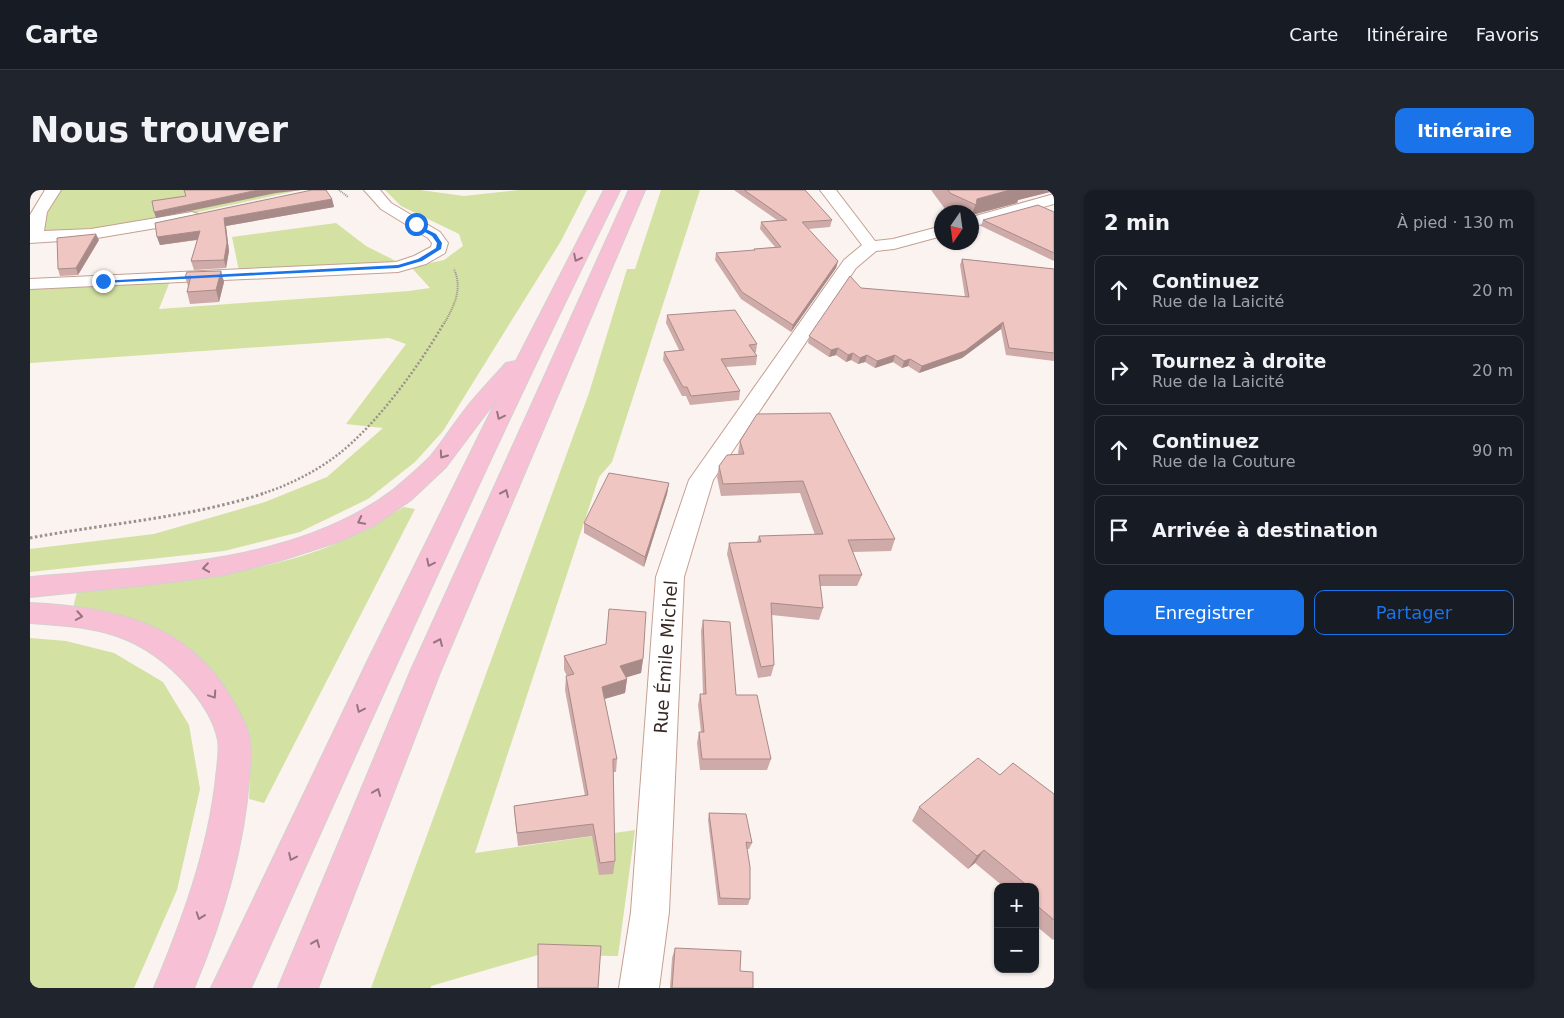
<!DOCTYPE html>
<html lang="fr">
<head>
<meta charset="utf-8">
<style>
	body { margin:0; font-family:"DejaVu Sans",sans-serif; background:#20242c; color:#f1f3f6 }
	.controls { position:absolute; right:15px; bottom:15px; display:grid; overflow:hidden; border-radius:10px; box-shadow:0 1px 4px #0004 }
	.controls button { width:45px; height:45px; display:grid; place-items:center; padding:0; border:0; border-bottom:1px solid #363941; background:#171b24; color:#f1f3f6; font:25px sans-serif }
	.compass { position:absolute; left:904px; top:15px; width:45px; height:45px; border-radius:50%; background:#171b24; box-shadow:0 1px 4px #0004; rotate:193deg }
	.stop { position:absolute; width:15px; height:15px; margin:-11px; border:4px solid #1a73e8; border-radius:50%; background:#fff }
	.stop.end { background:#1a73e8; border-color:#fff; box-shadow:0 1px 5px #0008 }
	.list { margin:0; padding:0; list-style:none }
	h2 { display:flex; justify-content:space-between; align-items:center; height:65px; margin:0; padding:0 20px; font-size:21px }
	h2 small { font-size:16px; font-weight:400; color:#9ea1a6 }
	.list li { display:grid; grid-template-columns:32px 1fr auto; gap:15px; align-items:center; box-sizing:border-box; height:70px; margin:0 10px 10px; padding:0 10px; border:1px solid #363941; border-radius:10px }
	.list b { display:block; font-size:19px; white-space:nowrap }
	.list p { margin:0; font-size:16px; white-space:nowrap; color:#9ea1a6 }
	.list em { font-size:16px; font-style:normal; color:#9ea1a6 }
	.actions { display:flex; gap:10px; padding:15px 20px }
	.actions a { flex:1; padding:11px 0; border:1px solid #1a73e8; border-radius:10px; text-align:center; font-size:18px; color:#1a73e8 }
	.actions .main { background:#1a73e8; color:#fff }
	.icon { flex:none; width:28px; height:28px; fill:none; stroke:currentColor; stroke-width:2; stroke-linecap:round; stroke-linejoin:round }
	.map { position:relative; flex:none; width:1024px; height:798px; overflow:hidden; border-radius:10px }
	header { display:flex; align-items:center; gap:30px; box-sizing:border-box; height:70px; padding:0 25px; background:#171b24; border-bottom:1px solid #363941 }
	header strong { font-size:24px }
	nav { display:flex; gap:28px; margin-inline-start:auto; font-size:18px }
	.intro { display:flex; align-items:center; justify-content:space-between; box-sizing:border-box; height:120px; padding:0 30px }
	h1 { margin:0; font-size:35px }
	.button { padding:12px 22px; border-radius:10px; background:#1a73e8; color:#fff; font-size:18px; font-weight:700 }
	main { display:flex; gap:30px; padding:0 30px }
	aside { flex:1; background:#171b24; border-radius:10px; box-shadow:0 1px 4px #0004 }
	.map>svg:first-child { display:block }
	.green { fill:#d3e1a2 }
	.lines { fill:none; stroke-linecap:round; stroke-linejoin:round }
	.minor-casing { stroke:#c5a092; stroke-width:2 }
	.highway-casing { stroke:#d3d0cf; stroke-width:2 }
	.path-far2 { stroke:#9b908c; stroke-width:2; stroke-dasharray:1 1; stroke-linecap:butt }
	.path-far1 { stroke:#9b908c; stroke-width:2.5; stroke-dasharray:2 2; stroke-linecap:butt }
	.path { stroke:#9b908c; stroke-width:3; stroke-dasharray:2.5 2.5; stroke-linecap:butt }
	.minor { fill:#fff; fill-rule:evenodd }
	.highway { fill:#f8c0d5; fill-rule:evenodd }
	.wall { fill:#ceaaa8 }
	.shaded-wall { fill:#a88b88 }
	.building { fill:#f0c6c3; stroke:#a88b88 }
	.oneway { stroke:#98747c }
	.route { fill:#1a73e8 }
	.labels { text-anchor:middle; stroke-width:4; stroke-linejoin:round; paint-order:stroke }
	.street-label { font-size:18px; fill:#372823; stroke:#fff }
</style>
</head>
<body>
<header>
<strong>Carte</strong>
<nav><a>Carte</a><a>Itinéraire</a><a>Favoris</a></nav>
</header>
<div class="intro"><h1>Nous trouver</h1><a class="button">Itinéraire</a></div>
<main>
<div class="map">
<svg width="1024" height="798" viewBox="0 0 1024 798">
	<rect width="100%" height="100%" fill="#fbf3f0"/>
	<g class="green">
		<polygon points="28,0 270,0 112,34 32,44 15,44 8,33"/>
		<polygon points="355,0 390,0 434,6 489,0 557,0 531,51 413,241 385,272 338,309 270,342 194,361 0,382 0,359 124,344 235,312 297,287 353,238 316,234 376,154 359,148 0,173 0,97 140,91 129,119 379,101 400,98 381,77 414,70 433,56 429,44 371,16"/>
		<polygon points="631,0 670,0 582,272 569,287 445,663 605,640 588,766 508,765 401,796 401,798 341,798 559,203 597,79 605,79"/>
		<polygon points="306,33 336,56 366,71 353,73 209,81 202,47"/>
		<path d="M374 317 385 319 234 613 219 609 221 560 205 517 182 481 148 450 108 431 43 418 47 402C130 393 238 385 314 350 335 340 354 328 374 317Z"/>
		<polygon points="0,448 36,451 84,463 133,492 159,535 170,599 147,700 104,798 0,798"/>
	</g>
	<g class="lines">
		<defs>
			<g id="minor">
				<polygon points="15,0 31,0 17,22 14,41 61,39 162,22 168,24 170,27 168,30 162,32 61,49 0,53 0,25"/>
				<polygon points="334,0 350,0 361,13 410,42 418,53 415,63 396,74 368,82 0,99 0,89 366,72 384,66 401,57 402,53 398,48 351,19"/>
				<polygon points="790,0 806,0 845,51 863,49 912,36 912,46 864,59 846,61 826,78 683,290 654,387 639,722 629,798 589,798 601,722 626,387 659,290 814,70 832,55"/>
				<polygon points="1024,4 1024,14 942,37 942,27"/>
			</g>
			<g id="highway">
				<path d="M574 0H590C460 263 341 530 221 798H181L337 472 467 209 416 277 381 310 345 335 308 352 249 371 194 385 127 394 0 407V387C119 376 264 375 363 300 375 290 389 278 400 267 412 253 422 236 434 221 447 204 462 189 476 173L486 171Z"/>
				<polygon points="599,0 615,0 411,480 288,798 248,798 381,480"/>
				<path d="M0 413C80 417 156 431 200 506 208 520 218 536 220 551 222 563 220 577 219 589 214 659 191 734 164 798H124C152 731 178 661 186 588 187 576 190 562 188 550 184 530 172 512 159 497 112 443 68 437 0 433Z"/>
			</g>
		</defs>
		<use href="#minor" class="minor-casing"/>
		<use href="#highway" class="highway-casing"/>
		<g class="path-far2">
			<polyline points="309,0 318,7"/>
			<path d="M414 134C424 116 433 99 424 79"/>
		</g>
		<path class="path-far1" d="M231 304C257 296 285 282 306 266 346 236 389 176 414 133"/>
		<path class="path" d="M0 348C79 333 159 328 235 303"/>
		<use href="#minor" class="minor"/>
		<use href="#highway" class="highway"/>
	</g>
	<g class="wall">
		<polygon points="704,0 775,0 802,30 800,37 778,39 808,71 806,78 761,142 711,109 685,70 686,63 723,61 724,59 745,57 730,39 731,32 747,30"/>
		<polygon points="901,0 1024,0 1024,1 988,10 987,13 942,25 942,27 942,22 922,22 915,19"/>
		<polygon points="302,9 304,17 196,36 199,61 196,78 164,80 161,71 167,50 130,55 127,47"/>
		<polygon points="1024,22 1024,71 951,36 953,30"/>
		<polygon points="69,50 48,85 30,86 28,79"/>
		<polygon points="932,69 1024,79 1024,171 976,165 971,139 932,168 889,183 878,176 872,178 863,172 845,178 835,172 828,174 821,170 816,172 806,165 799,167 778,153 779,146 831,98 935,107 930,75"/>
		<polygon points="191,81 194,92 189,112 160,114 157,102 158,96 155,87"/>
		<polygon points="637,125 727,154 726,162 725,163 727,166 726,175 696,177 710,201 709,210 660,215 656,206 652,206 633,170 634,162 649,160 636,133"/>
		<polygon points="710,251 865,349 861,361 823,362 832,385 827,396 790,396 793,418 789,430 742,425 744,475 741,486 728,488 697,364 699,353 727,352 729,346 785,345 770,303 691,306 687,287 689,276 709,264 708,263"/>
		<polygon points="639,293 637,304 614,377 554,343 554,333"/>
		<polygon points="673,430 706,505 741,569 737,580 670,580 667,553 669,542 671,542 668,515 670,504 673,504 671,441"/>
		<polygon points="534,466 613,469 611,483 596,487 597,489 595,503 574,509 587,569 586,582 583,582 585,671 583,684 569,685 562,646 488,656 485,629 484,616 555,606 535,500 536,486 537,486 534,480"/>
		<polygon points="970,585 1024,604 1024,749 1023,750 1005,735 1005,697 974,697 945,673 938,679 882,631 889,617"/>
		<polygon points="679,623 722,653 719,659 717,659 720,709 718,715 688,715 678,630"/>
		<polygon points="645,758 710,781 723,798 640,798 642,768"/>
	</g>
	<g class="shaded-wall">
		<polygon points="228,0 272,0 246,3 126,28 124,22"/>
		<polygon points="980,0 1024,0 1024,1 988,10 987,13 942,25 947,9"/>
		<polygon points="302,9 304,17 196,36 199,61 196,78 194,70 194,28"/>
		<polygon points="170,41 172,49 130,55 127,47"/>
		<polygon points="66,44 69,50 48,85 46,78"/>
		<polygon points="808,71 806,78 761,142 763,135"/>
		<polygon points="191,81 194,92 189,112 186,100"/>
		<polygon points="973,132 971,139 932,168 889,183 892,176"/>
		<polygon points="808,158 806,165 799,167 801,160"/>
		<polygon points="823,163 821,170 816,172 818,165"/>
		<polygon points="837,165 835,172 828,174 830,168"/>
		<polygon points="865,165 863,172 845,178 847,171"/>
		<polygon points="880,169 878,176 872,178 874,171"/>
		<polygon points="639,293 637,304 614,377 615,367"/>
		<polygon points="613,469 611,483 588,490 590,476"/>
		<polygon points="597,489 595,503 571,510 572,497"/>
		<polygon points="954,660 945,673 938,679 947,666"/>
	</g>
	<g class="building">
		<polygon points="154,0 228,0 124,22 122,11 156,6"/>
		<polygon points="282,0 296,0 302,9 194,28 197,53 194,70 161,71 170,41 127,47 125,33"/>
		<polygon points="714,0 775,0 802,30 772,32 808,71 763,135 712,102 686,63 725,60 724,59 751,57 731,32 757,30"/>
		<polygon points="918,0 980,0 947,9 946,15 920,3"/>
		<polygon points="1008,15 1024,22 1024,63 953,30"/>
		<polygon points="66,44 46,78 28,79 27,48"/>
		<polygon points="932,69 1024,79 1024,163 979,158 973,132 935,161 892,176 880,169 874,171 865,165 847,171 837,165 830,168 823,163 818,165 808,158 801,160 779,146 820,86 831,98 939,107"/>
		<polygon points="191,81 186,100 157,102 161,86 155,87 157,82"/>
		<polygon points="705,120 727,154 719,155 727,166 691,169 710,201 661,206 657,197 653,197 634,162 654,160 637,125"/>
		<polygon points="800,223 865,349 818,350 832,385 789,385 793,418 741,413 744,475 731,477 699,353 731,352 729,346 793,344 773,291 693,294 689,276 697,265 714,264 710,251 727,224"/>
		<polygon points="579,283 639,293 615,367 554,333"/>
		<polygon points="579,419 616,422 613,469 590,476 597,489 572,497 587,569 583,569 585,671 570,673 563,634 487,643 484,616 558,605 536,486 544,484 534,466 576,454"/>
		<polygon points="673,430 700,432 706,505 727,505 741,569 672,569 669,542 674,542 670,504 676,504"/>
		<polygon points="948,568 970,585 983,573 1024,604 1024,730 1005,714 1005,697 999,697 954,660 947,666 889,617"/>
		<polygon points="679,623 716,624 722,653 716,652 720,677 720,709 690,708"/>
		<polygon points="508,754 571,756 568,798 508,798"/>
		<polygon points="645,758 711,761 710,781 723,782 723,798 642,798"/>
	</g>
	<defs><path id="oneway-chevron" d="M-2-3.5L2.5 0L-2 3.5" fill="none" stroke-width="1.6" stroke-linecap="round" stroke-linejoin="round" transform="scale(1.25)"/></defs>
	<g class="oneway">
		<use href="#oneway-chevron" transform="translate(547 68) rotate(117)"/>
		<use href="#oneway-chevron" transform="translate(470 226) rotate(116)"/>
		<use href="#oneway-chevron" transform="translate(413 265) rotate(125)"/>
		<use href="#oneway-chevron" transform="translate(475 303) rotate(-66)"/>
		<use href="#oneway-chevron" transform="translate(331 331) rotate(153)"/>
		<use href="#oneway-chevron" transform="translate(400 373) rotate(116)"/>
		<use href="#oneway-chevron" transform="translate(176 378) rotate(172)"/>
		<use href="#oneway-chevron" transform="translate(49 426) rotate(10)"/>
		<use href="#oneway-chevron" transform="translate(409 452) rotate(-66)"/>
		<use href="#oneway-chevron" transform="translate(183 505) rotate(56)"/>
		<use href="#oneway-chevron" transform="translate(330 519) rotate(115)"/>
		<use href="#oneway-chevron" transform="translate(347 602) rotate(-68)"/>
		<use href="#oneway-chevron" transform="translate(262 667) rotate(115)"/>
		<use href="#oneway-chevron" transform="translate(170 726) rotate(109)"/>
		<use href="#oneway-chevron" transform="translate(286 753) rotate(-68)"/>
	</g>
	<polygon class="route" points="384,33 406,44 412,53 411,59 392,71 368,78 73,93 70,91 368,75 388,69 406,58 407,53 402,46 384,36"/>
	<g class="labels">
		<g class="street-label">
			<text transform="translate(636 467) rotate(-86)" y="6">Rue Émile Michel</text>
		</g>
	</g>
</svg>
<div class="controls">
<button>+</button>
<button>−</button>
</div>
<svg class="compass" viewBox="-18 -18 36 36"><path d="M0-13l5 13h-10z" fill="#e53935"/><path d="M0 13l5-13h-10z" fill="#9ea1a6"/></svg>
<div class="stop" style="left:386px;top:34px"></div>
<div class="stop end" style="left:73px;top:91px"></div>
</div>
<aside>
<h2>2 min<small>À pied · 130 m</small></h2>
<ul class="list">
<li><svg class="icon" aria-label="ahead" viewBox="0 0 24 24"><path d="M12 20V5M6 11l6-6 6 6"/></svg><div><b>Continuez</b><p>Rue de la Laicité</p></div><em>20 m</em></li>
<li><svg class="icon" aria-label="right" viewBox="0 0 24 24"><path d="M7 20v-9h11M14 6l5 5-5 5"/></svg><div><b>Tournez à droite</b><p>Rue de la Laicité</p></div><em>20 m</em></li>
<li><svg class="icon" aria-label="ahead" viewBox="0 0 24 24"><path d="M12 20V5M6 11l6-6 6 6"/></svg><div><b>Continuez</b><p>Rue de la Couture</p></div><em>90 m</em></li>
<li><svg class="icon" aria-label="arrive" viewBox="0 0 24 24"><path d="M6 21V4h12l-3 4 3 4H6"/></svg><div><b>Arrivée à destination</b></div></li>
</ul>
<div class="actions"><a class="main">Enregistrer</a><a>Partager</a></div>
</aside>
</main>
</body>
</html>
